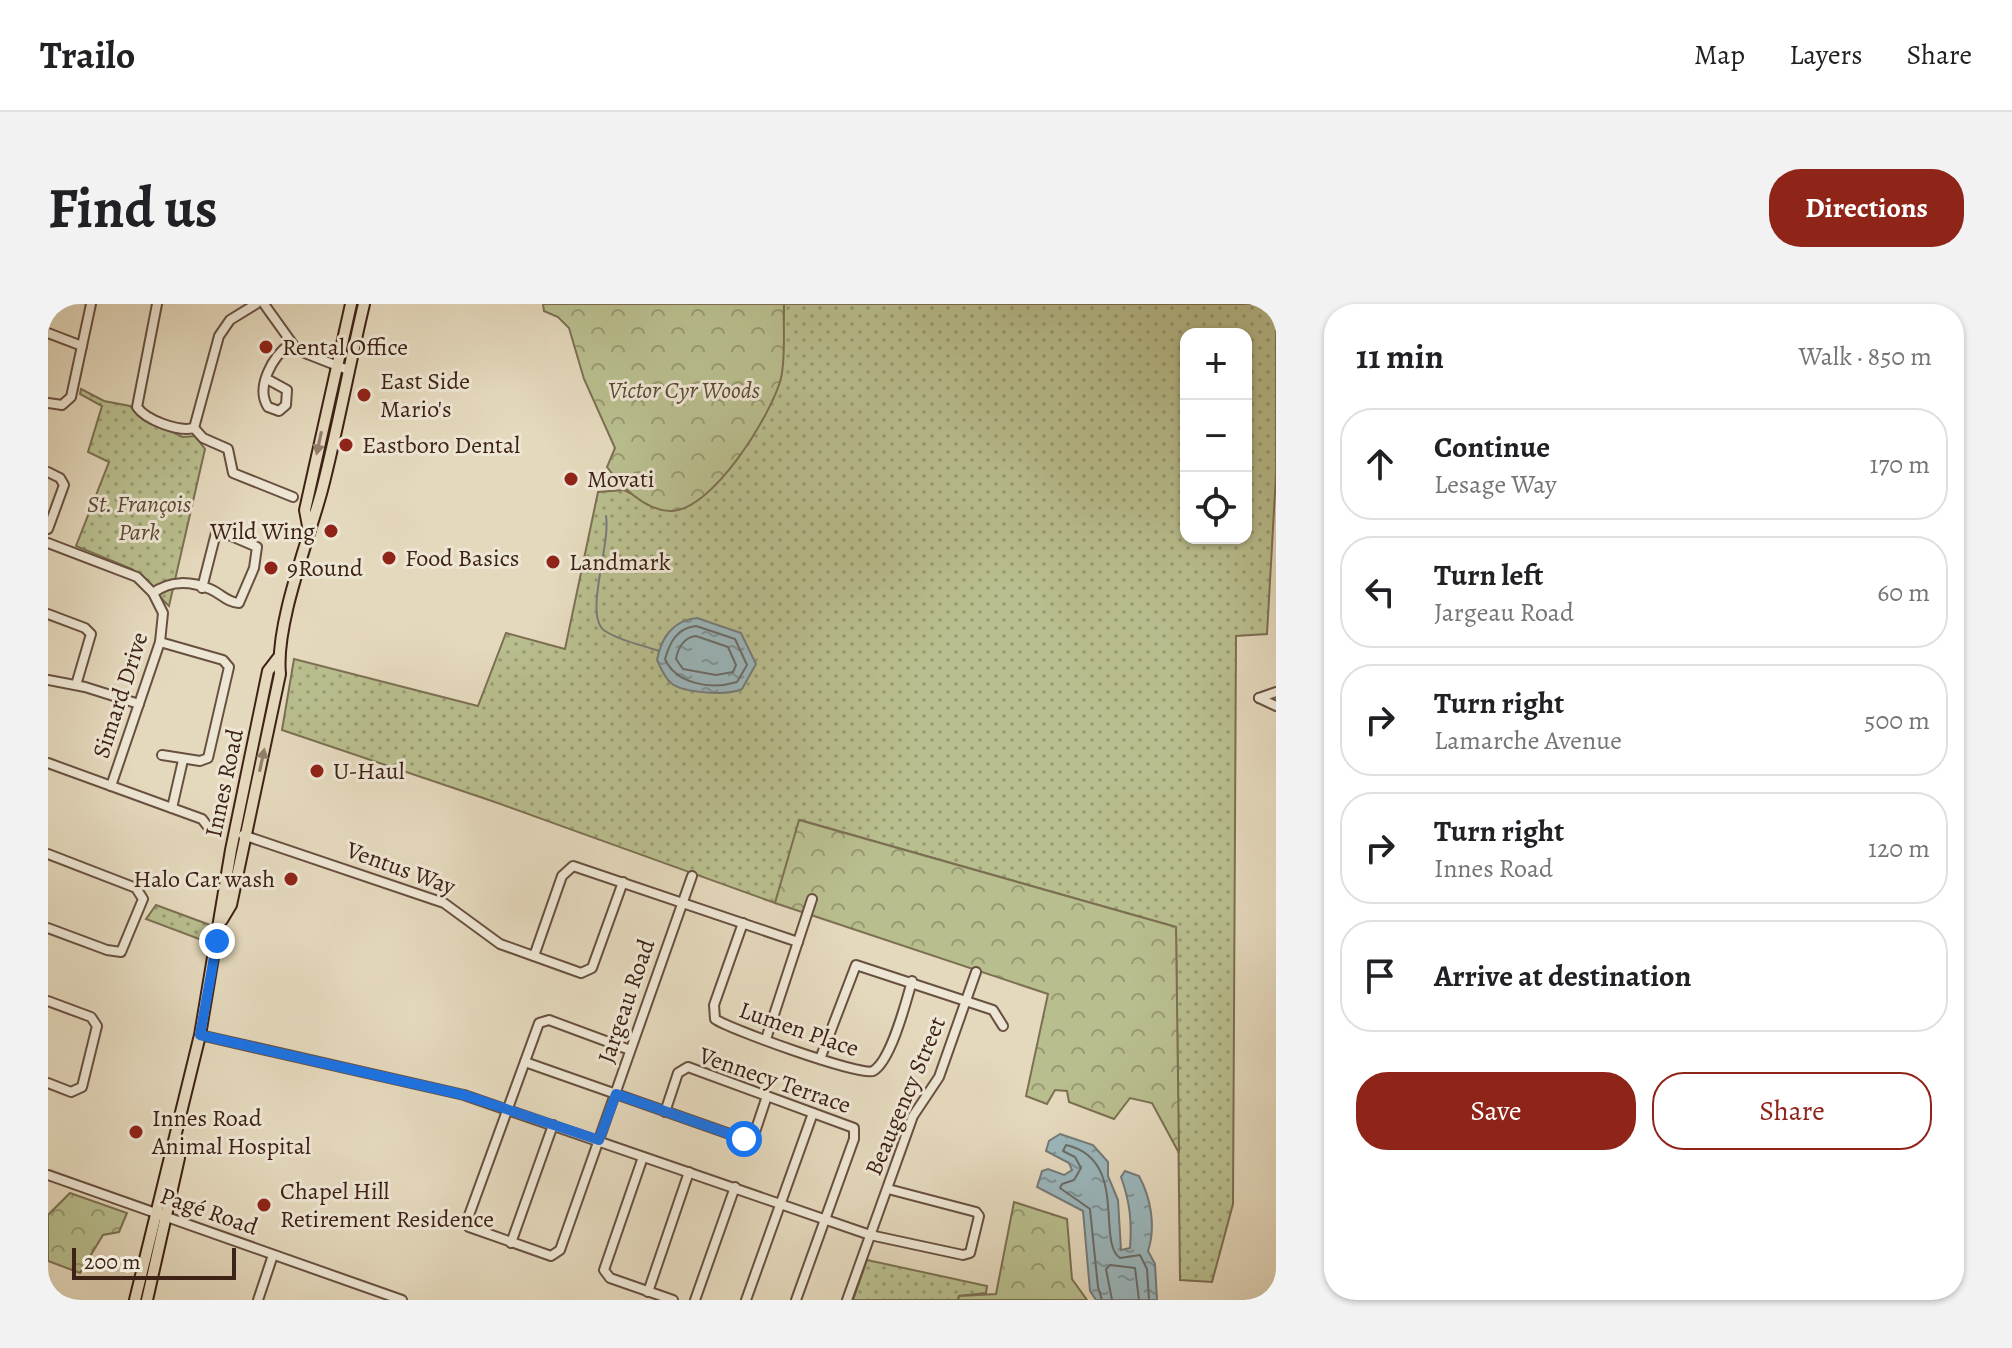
<!DOCTYPE html>
<html lang="en">
<head>
<meta charset="utf-8">
<style>
	body { margin:0; font-family:Alegreya,serif; background:#f2f2f2; color:#202124 }
	.controls { position:absolute; right:24px; top:24px; display:grid; overflow:hidden; border-radius:16px; box-shadow:0 2px 6px #0004 }
	.controls button { width:72px; height:72px; display:grid; place-items:center; padding:0; border:0; border-bottom:2px solid #e0e0e0; background:#fff; color:#202124; font:40px sans-serif }
	.scale { position:absolute; left:24px; bottom:20px; width:164px; box-sizing:border-box; padding-left:8px; border:4px solid #3e2216; border-top:0; font-size:22px; line-height:28px; white-space:nowrap; color:#3e2216; -webkit-text-stroke:6px #eee6d4; paint-order:stroke }
	.stop { position:absolute; width:24px; height:24px; margin:-18px; border:6px solid #1a73e8; border-radius:50%; background:#fff }
	.stop.end { background:#1a73e8; border-color:#fff; box-shadow:0 2px 8px #0008 }
	.list { margin:0; padding:0; list-style:none }
	h2 { display:flex; justify-content:space-between; align-items:center; height:104px; margin:0; padding:0 32px; font-size:34px }
	h2 small { font-size:26px; font-weight:400; color:#757577 }
	.list li { display:grid; grid-template-columns:52px 1fr auto; gap:24px; align-items:center; box-sizing:border-box; height:112px; margin:0 16px 16px; padding:0 16px; border:2px solid #e0e0e0; border-radius:32px }
	.list b { display:block; font-size:30px; white-space:nowrap }
	.list p { margin:0; font-size:26px; white-space:nowrap; color:#757577 }
	.list em { font-size:26px; font-style:normal; color:#757577 }
	.actions { display:flex; gap:16px; padding:24px 32px }
	.actions a { flex:1; padding:18px 0; border:2px solid #8f2418; border-radius:32px; text-align:center; font-size:28px; color:#8f2418 }
	.actions .main { background:#8f2418; color:#fff }
	.icon { flex:none; width:44px; height:44px; fill:none; stroke:currentColor; stroke-width:2; stroke-linecap:round; stroke-linejoin:round }
	.map { position:relative; flex:none; width:1228px; height:996px; overflow:hidden; border-radius:32px }
	header { display:flex; align-items:center; gap:48px; box-sizing:border-box; height:112px; padding:0 40px; background:#fff; border-bottom:2px solid #e0e0e0 }
	header strong { font-size:38px }
	nav { display:flex; gap:44px; margin-inline-start:auto; font-size:28px }
	.intro { display:flex; align-items:center; justify-content:space-between; box-sizing:border-box; height:192px; padding:0 48px }
	h1 { margin:0; font-size:56px }
	.button { padding:20px 36px; border-radius:32px; background:#8f2418; color:#fff; font-size:28px; font-weight:700 }
	main { display:flex; gap:48px; padding:0 48px }
	aside { flex:1; background:#fff; border-radius:32px; box-shadow:0 2px 6px #0004 }
	.map>svg:first-child { display:block }
	.grass { fill:url(#grass-dots); stroke:#7c7052; stroke-width:2; fill-rule:evenodd }
	.forest { fill:url(#forest-crowns); stroke:#7c7052; stroke-width:2 }
	.water { fill:url(#water-ripples); stroke:#767b7a; stroke-width:2 }
	.lines { fill:none; stroke-linecap:round; stroke-linejoin:round }
	.shore { stroke:#6c6c69; stroke-width:2 }
	.stream { stroke:#767b7a; stroke-width:2 }
	.minor-casing { stroke:#685040; stroke-width:12 }
	.major-casing { stroke:#3e2216; stroke-width:14 }
	.minor { stroke:#eee6d4; stroke-width:8 }
	.major { stroke:#e5d9bd; stroke-width:10 }
	.oneway { fill:#927e6a }
	.route { stroke:#1a73e8; stroke-width:10 }
	.poi-dot { fill:#8f2418; stroke:#eee6d4; stroke-width:3 }
	.labels { text-anchor:middle; stroke-width:6; stroke-linejoin:round; paint-order:stroke }
	.poi-label { font-size:24px; fill:#3e2216; stroke:#eee6d4; text-anchor:start }
	.park-label { font-size:24px; font-style:italic; fill:#5d4934; stroke:#eee6d4 }
	.street-label { font-size:24px; fill:#3e2216; stroke:#eee6d4 }
</style>
</head>
<body>
<header>
<strong>Trailo</strong>
<nav><a>Map</a><a>Layers</a><a>Share</a></nav>
</header>
<div class="intro"><h1>Find us</h1><a class="button">Directions</a></div>
<main>
<div class="map">
<svg width="1228" height="996" viewBox="0 0 1228 996">
	<defs>
		<pattern id="grass-dots" width="8" height="8" patternUnits="userSpaceOnUse" patternTransform="scale(2)"><rect width="8" height="8" fill="#b9be8e"/><path d="M2 2h.1M6 6h.1" fill="none" stroke="#989a73" stroke-width="1.8" stroke-linecap="round"/></pattern>
		<pattern id="forest-crowns" width="20" height="18" patternUnits="userSpaceOnUse" patternTransform="scale(2)"><rect width="20" height="18" fill="#b9be8e"/><path d="M2 6a3 3 0 1 1 6 0M12 15a3 3 0 1 1 6 0" fill="none" stroke="#989a73"/></pattern>
		<pattern id="water-ripples" width="26" height="14" patternUnits="userSpaceOnUse" patternTransform="scale(2)"><rect width="26" height="14" fill="#9bb7bc"/><path d="M2 4q2-2 4 0t4 0M15 11q2-2 4 0t4 0" fill="none" stroke="#809498"/></pattern>
	</defs>
	<rect width="100%" height="100%" fill="#e5d9bd"/>
	<filter id="stains"><feTurbulence type="fractalNoise" baseFrequency=".0025" numOctaves="4"/><feColorMatrix values="0 0 0 0 .2 0 0 0 0 .09 0 0 0 0 .02 0 0 0 .5 -.17"/></filter>
	<radialGradient id="worn" r=".72"><stop offset=".6" stop-color="#630" stop-opacity="0"/><stop offset="1" stop-color="#630" stop-opacity=".3"/></radialGradient>
	<g class="grass">
		<path d="M736 0H1228V171L1219 330 1188 332 1185 900 1164 978 1132 976 1128 623 752 516 727 599 444 497 234 426 246 355 430 402 458 329 517 345 550 188 576 186 614 205 733 73ZM1138 30H1198V234H1138Z"/>
		<polygon points="33,85 56,97 82,102 93,114 135,133 147,132 157,145 121,302 84,265 28,242 61,158 40,148 54,102 32,90"/>
		<polygon points="108,601 162,621 159,638 98,615"/>
		<polygon points="819,956 939,982 938,989 911,992 910,996 805,996"/>
	</g>
	<g class="forest">
		<path d="M495 0H736C735 23 738 51 733 74 724 110 664 208 622 207 596 206 573 182 559 163L567 144 536 75 521 24 510 13 496 7Z"/>
		<polygon points="751,516 1128,623 1131,849 1104,799 1082,794 1066,815 1021,798 1019,787 1007,786 999,800 978,792 1000,690 727,599"/>
		<polygon points="22,889 79,909 71,928 55,931 32,969 0,957 0,911"/>
		<polygon points="966,898 1019,915 1024,975 1039,996 910,996 911,992 948,990"/>
	</g>
	<g class="water">
		<path d="M649 314 693 329 708 360 694 385C679 392 635 389 623 379 616 373 613 364 609 356 613 334 625 316 649 314Z"/>
		<path d="M1012 830 1045 841 1060 858V872L1070 896 1073 946 1082 944C1084 918 1082 898 1073 873L1077 867 1091 872C1103 894 1108 923 1100 947L1107 960 1109 996H1048L1042 987 1035 907 989 883 994 867 1000 865 1016 871 1024 866 1021 859 998 847 1001 837Z"/>
	</g>
	<g class="lines">
		<g class="shore">
			<path d="M648 322 687 335 699 361 689 378C663 386 628 380 617 355 622 338 629 324 648 322Z"/>
			<path d="M648 332 680 343 688 361 685 368 668 371 635 365 628 355C630 344 636 333 648 332Z"/>
			<path d="M1054 996 1050 983 1042 905 1012 884 1014 880 1026 876 1033 864 1027 853 1015 847 1018 841C1081 855 1048 938 1072 954L1092 951 1099 965 1101 996"/>
			<polyline points="1064,996 1058,965 1062,961 1087,964 1091,996"/>
		</g>
		<path class="stream" d="M558 212C563 241 535 313 557 327 572 337 594 341 611 347"/>
		<defs>
			<g id="minor">
				<path d="M109 0 89 103C98 116 130 128 146 124"/>
				<polyline points="216,0 249,46 300,66"/>
				<polyline points="0,29 34,42"/>
				<path d="M219 75 239 86 238 101 231 107 220 103C207 83 225 52 242 40"/>
				<polyline points="0,99 14,101 23,93 43,0"/>
				<polyline points="146,124 171,32 182,16 208,0"/>
				<polyline points="146,124 155,134 180,145 185,169 245,193"/>
				<polyline points="0,168 12,174 16,181 0,225"/>
				<polyline points="0,239 89,273 105,289 115,309 112,338 63,482"/>
				<path d="M105 289C122 276 143 277 162 285 174 290 178 298 191 299L206 264 209 243 174 228 168 229 154 284"/>
				<polyline points="0,310 37,324 43,330 28,381"/>
				<polyline points="112,338 175,356 181,363 160,454 152,457 114,451"/>
				<polyline points="0,376 37,383 91,400"/>
				<polyline points="1211,394 1228,402"/>
				<polyline points="1211,394 1228,388"/>
				<polyline points="0,459 154,515 161,524"/>
				<polyline points="124,504 135,456"/>
				<polyline points="195,531 396,599 452,640 533,669 544,664 575,578"/>
				<polyline points="0,550 88,584 95,595 73,648 59,646 0,624"/>
				<path d="M695 619 666 701 667 715C681 725 814 773 825 767 843 757 858 698 864 677"/>
				<polyline points="486,652 514,572 525,562 750,638"/>
				<polyline points="0,697 43,713 49,722 34,783 23,788 0,779"/>
				<polyline points="152,731 416,791 822,931 915,951 922,949 931,912 928,908 840,885"/>
				<polyline points="718,735 764,595"/>
				<polyline points="582,746 501,716 491,719 420,914 421,923 503,952 512,946 644,572"/>
				<polyline points="772,755 808,661 945,706 955,722"/>
				<polyline points="477,758 696,835 706,831 719,792"/>
				<polyline points="617,808 630,769 640,763 806,824 806,835 748,996"/>
				<polyline points="595,853 556,966 562,974 625,996"/>
				<polyline points="0,871 354,996"/>
				<polyline points="463,939 505,821"/>
				<polyline points="600,988 641,868"/>
				<polyline points="0,994 5,996"/>
				<polyline points="210,996 225,951"/>
				<polyline points="647,996 687,883"/>
				<polyline points="698,996 765,809"/>
				<polyline points="799,996 865,812 891,773 928,668"/>
			</g>
			<g id="major">
				<polyline points="260,222 257,206 303,0"/>
				<path d="M174 616 183 601 232 370C227 320 261 235 274 186 290 124 301 62 316 0"/>
				<polyline points="87,996 152,731 183,546 220,367 230,354"/>
				<polyline points="99,996 131,854 128,835"/>
			</g>
		</defs>
		<use href="#minor" class="minor-casing"/>
		<use href="#major" class="major-casing"/>
		<use href="#minor" class="minor"/>
		<use href="#major" class="major"/>
	</g>
	<defs><path id="oneway-solid" d="M-6-.8H1V-3.2L6.5 0L1 3.2V.8H-6Z" transform="scale(2)"/></defs>
	<g class="oneway">
		<use href="#oneway-solid" transform="translate(271 139) rotate(102)"/>
		<use href="#oneway-solid" transform="translate(214 456) rotate(-78)"/>
	</g>
	<g class="lines">
		<polyline class="route" points="169,637 152,731 416,791 551,836 568,790 696,835"/>
	</g>
	<g class="poi-dot">
		<circle cx="218" cy="43" r="8"/>
		<circle cx="316" cy="91" r="8"/>
		<circle cx="298" cy="141" r="8"/>
		<circle cx="523" cy="175" r="8"/>
		<circle cx="283" cy="227" r="8"/>
		<circle cx="341" cy="254" r="8"/>
		<circle cx="505" cy="258" r="8"/>
		<circle cx="223" cy="264" r="8"/>
		<circle cx="269" cy="467" r="8"/>
		<circle cx="243" cy="575" r="8"/>
		<circle cx="88" cy="828" r="8"/>
		<circle cx="216" cy="901" r="8"/>
	</g>
	<g class="labels">
		<g class="poi-label">
			<text x="234" y="51">Rental Office</text>
			<text x="332" y="85">East Side<tspan x="332" dy="28">Mario's</tspan></text>
			<text x="314" y="149">Eastboro Dental</text>
			<text x="539" y="183">Movati</text>
			<text x="267" y="235" text-anchor="end">Wild Wing</text>
			<text x="357" y="262">Food Basics</text>
			<text x="521" y="266">Landmark</text>
			<text x="239" y="272">9Round</text>
			<text x="285" y="475">U-Haul</text>
			<text x="227" y="583" text-anchor="end">Halo Car wash</text>
			<text x="104" y="822">Innes Road<tspan x="104" dy="28">Animal Hospital</tspan></text>
			<text x="232" y="895">Chapel Hill<tspan x="232" dy="28">Retirement Residence</tspan></text>
		</g>
		<g class="park-label">
			<text x="636" y="94">Victor Cyr Woods</text>
			<text x="91" y="208">St. François<tspan x="91" dy="28">Park</tspan></text>
		</g>
		<g class="street-label">
			<text transform="translate(72 391) rotate(-72)" y="8">Simard Drive</text>
			<text transform="translate(176 479) rotate(-78)" y="8">Innes Road</text>
			<text transform="translate(353 564) rotate(20)" y="8">Ventus Way</text>
			<text transform="translate(578 697) rotate(-71)" y="8">Jargeau Road</text>
			<text transform="translate(751 725) rotate(19)" y="8">Lumen Place</text>
			<text transform="translate(727 776) rotate(19)" y="8">Vennecy Terrace</text>
			<text transform="translate(857 792) rotate(-67)" y="8">Beaugency Street</text>
			<text transform="translate(161 907) rotate(19)" y="8">Pagé Road</text>
		</g>
	</g>
	<rect width="100%" height="100%" filter="url(#stains)"/>
	<rect width="100%" height="100%" fill="url(#worn)"/>
</svg>
<div class="controls">
<button>+</button>
<button>−</button>
<button><svg class="icon" aria-label="locate" viewBox="0 0 24 24"><circle cx="12" cy="12" r="6"/><path d="M12 2v4M12 18v4M2 12h4M18 12h4"/></svg></button>
</div>
<div class="scale">200 m</div>
<div class="stop" style="left:696px;top:835px"></div>
<div class="stop end" style="left:169px;top:637px"></div>
</div>
<aside>
<h2>11 min<small>Walk · 850 m</small></h2>
<ul class="list">
<li><svg class="icon" aria-label="ahead" viewBox="0 0 24 24"><path d="M12 20V5M6 11l6-6 6 6"/></svg><div><b>Continue</b><p>Lesage Way</p></div><em>170 m</em></li>
<li><svg class="icon" aria-label="left" viewBox="0 0 24 24"><path d="M17 20v-9H6M10 6l-5 5 5 5"/></svg><div><b>Turn left</b><p>Jargeau Road</p></div><em>60 m</em></li>
<li><svg class="icon" aria-label="right" viewBox="0 0 24 24"><path d="M7 20v-9h11M14 6l5 5-5 5"/></svg><div><b>Turn right</b><p>Lamarche Avenue</p></div><em>500 m</em></li>
<li><svg class="icon" aria-label="right" viewBox="0 0 24 24"><path d="M7 20v-9h11M14 6l5 5-5 5"/></svg><div><b>Turn right</b><p>Innes Road</p></div><em>120 m</em></li>
<li><svg class="icon" aria-label="arrive" viewBox="0 0 24 24"><path d="M6 21V4h12l-3 4 3 4H6"/></svg><div><b>Arrive at destination</b></div></li>
</ul>
<div class="actions"><a class="main">Save</a><a>Share</a></div>
</aside>
</main>
</body>
</html>
